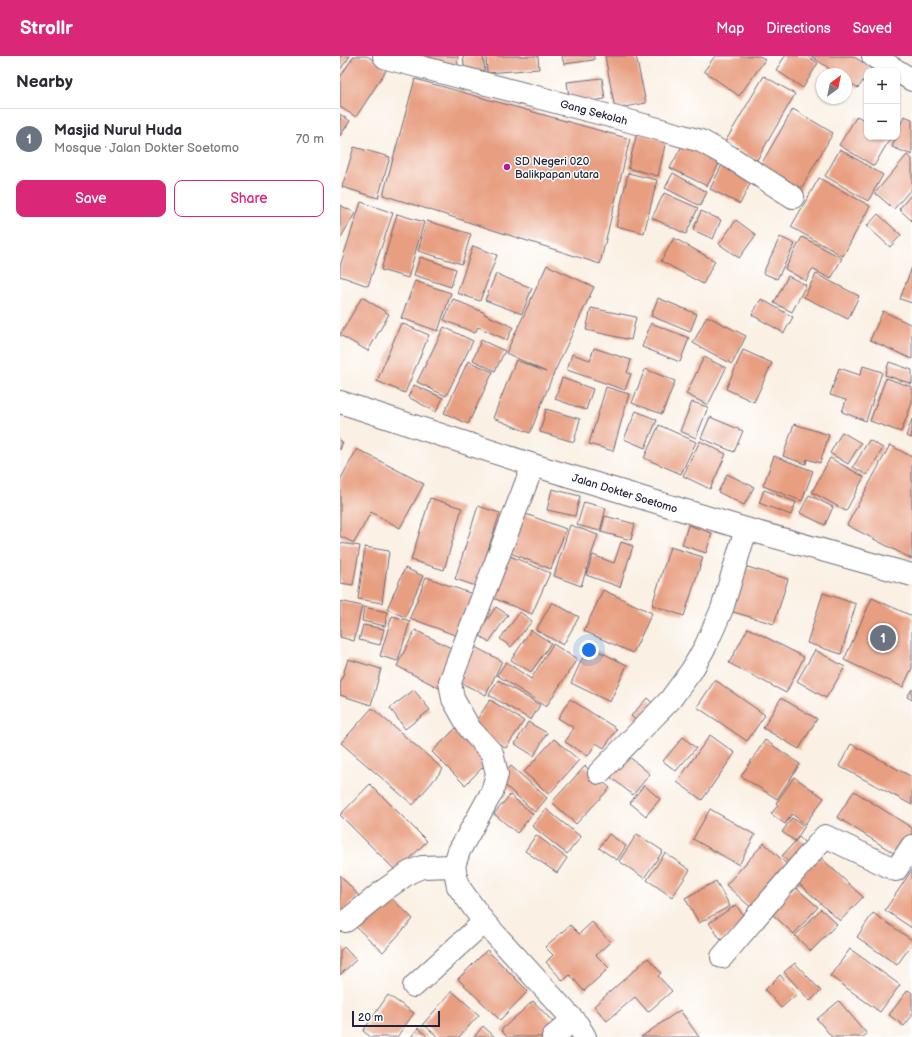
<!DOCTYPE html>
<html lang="en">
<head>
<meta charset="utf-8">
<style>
	body { margin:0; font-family:"Balsamiq Sans",sans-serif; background:#f7f7f7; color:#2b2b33 }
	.controls { position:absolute; right:12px; top:12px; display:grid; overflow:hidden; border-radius:8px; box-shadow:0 1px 3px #0004 }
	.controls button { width:36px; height:36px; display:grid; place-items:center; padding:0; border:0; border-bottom:1px solid #e1e1e2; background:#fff; color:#2b2b33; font:20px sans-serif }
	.compass { position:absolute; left:476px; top:12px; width:36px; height:36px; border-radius:50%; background:#fff; box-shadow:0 1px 3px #0004; rotate:33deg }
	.scale { position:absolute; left:12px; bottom:10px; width:88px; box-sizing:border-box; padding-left:4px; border:2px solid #22223b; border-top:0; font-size:11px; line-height:14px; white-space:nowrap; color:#22223b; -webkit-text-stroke:3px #fff; paint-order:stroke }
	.you { position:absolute; left:249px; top:594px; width:14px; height:14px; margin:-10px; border:3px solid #fff; border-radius:50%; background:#1a73e8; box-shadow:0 0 0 6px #1a73e833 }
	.badge { display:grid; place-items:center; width:26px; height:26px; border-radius:50%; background:#db2777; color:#fff; font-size:13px; font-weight:700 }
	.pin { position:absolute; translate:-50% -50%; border:2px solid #fff; box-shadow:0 1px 4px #0006 }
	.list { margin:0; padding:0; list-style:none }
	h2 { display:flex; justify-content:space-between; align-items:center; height:52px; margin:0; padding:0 16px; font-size:17px }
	h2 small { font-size:13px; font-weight:400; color:#7c7c81 }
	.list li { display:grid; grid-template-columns:26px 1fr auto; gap:12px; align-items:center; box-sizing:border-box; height:60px; padding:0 16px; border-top:1px solid #e1e1e2 }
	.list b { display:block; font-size:15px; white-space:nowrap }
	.list p { margin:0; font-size:13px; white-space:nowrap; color:#7c7c81 }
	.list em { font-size:13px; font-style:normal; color:#7c7c81 }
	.actions { display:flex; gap:8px; padding:12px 16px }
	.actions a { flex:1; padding:9px 0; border:1px solid #db2777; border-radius:8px; text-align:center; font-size:14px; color:#db2777 }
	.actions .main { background:#db2777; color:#fff }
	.map { position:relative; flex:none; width:572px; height:981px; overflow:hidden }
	header { display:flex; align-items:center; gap:24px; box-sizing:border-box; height:56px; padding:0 20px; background:#db2777; color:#fff }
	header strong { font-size:19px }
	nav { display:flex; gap:22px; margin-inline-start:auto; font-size:14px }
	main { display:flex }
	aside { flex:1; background:#fff }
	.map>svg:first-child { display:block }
	.building { fill:#e89f81 }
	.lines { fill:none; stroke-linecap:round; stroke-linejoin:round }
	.minor-casing { stroke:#6e6a76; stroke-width:24 }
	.tertiary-casing { stroke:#6e6a76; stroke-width:24 }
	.minor { stroke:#fff; stroke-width:22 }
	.tertiary { stroke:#fff; stroke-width:22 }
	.poi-dot { fill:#b5179e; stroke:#fff; stroke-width:1.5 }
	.labels { text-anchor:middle; stroke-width:3; stroke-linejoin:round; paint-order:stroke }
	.street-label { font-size:11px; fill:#22223b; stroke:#fff }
	.poi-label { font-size:11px; fill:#22223b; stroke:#fff; text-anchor:start }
</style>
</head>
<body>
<header>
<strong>Strollr</strong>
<nav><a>Map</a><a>Directions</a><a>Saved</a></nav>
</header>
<main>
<aside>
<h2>Nearby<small></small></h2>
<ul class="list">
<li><span class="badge" style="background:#6b7280">1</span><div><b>Masjid Nurul Huda</b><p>Mosque · Jalan Dokter Soetomo</p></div><em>70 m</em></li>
</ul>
<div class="actions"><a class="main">Save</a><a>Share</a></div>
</aside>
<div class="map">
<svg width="572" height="981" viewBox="0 0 572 981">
	<rect width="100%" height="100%" fill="#fff"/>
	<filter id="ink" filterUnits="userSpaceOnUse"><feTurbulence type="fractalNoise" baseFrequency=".025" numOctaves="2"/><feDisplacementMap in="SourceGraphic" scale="8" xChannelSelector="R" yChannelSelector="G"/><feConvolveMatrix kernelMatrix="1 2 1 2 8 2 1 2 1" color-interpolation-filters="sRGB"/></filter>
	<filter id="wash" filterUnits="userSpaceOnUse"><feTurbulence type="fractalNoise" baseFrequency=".012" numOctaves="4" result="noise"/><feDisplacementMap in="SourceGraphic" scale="16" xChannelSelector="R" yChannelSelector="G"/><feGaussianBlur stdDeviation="0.9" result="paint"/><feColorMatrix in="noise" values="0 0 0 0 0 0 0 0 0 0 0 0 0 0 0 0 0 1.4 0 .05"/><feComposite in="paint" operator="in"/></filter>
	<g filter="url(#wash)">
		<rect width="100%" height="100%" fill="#faf0e3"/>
		<g id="blocks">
			<g class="building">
				<polygon points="0,0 10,0 0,14"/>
				<polygon points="14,0 27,0 47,13 16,61 0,51 0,21"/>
				<polygon points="85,0 118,0 117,11 85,9"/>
				<polygon points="123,0 143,0 145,14 125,17"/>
				<polygon points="146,0 198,0 199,13 147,17"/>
				<polygon points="222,0 254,0 254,4 224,8"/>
				<polygon points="265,0 296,0 306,47 275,53"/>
				<polygon points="375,0 420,0 425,4 399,40 364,15"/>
				<polygon points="445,0 467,0 478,7 463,32 436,14"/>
				<polygon points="471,0 513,0 531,12 530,15 527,15 527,19 518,32 506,24 506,18 497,18"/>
				<polygon points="424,20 455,38 417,104 385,86"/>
				<polygon points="262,22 265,43 230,48 227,26"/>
				<polygon points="75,23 290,83 260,208 43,139"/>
				<polygon points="453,53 493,77 459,136 419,112"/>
				<polygon points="0,58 10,65 0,80"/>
				<polygon points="517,60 527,66 527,81 551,81 534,110 499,89"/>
				<polygon points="564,60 572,63 572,99 552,91 556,81 557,81 557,78"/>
				<polygon points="297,77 326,85 318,120 288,112"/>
				<polygon points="343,88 380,106 367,130 330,112"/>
				<polygon points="14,91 50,101 38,142 2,131"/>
				<polygon points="500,93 543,119 528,145 485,120"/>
				<polygon points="567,99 572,103 572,132 554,153 535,137"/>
				<polygon points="384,105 414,120 400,148 370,133"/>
				<polygon points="288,117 317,124 304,177 276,170"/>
				<polygon points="333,117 367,136 360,150 325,132"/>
				<polygon points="479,122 530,150 503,200 451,171"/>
				<polygon points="324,137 358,152 346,178 312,162"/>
				<polygon points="572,138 572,165 559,153"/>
				<polygon points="21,146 53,157 28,230 0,220 0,210"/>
				<polygon points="0,149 15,157 0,183"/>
				<polygon points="361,155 381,164 373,183 353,174"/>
				<polygon points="57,158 84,166 68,222 41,214"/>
				<polygon points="538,158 561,179 550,191 527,170"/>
				<polygon points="396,164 416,179 399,202 379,188"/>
				<polygon points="87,165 131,178 122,208 78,195"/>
				<polygon points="440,181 455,188 437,223 423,217"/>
				<polygon points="462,181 502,202 491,223 472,213 466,225 445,213"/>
				<polygon points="334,182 375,205 363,228 321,205"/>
				<polygon points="133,190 157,199 140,245 117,237"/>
				<polygon points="80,201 116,213 111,231 74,219"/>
				<polygon points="207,209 254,231 213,319 190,377 153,362 176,304 206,316 166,297"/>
				<polygon points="572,211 572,247 560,243"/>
				<polygon points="156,218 192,232 182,258 145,244"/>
				<polygon points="476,218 519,240 508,263 464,241"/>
				<polygon points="448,220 466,229 452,256 434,247"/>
				<polygon points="75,225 111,237 98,275 61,262"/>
				<polygon points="22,241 49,258 28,295 0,279"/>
				<polygon points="318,242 357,258 350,276 311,260"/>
				<polygon points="113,243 145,257 144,258 173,271 167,284 138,271 135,277 104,264"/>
				<polygon points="421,243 453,261 444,277 412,259"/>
				<polygon points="251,252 296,261 291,284 246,274"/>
				<polygon points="543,255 572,269 572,303 530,284"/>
				<polygon points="367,260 406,280 392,308 353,287"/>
				<polygon points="61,267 89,279 65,337 37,325"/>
				<polygon points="311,267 349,282 340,306 302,291"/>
				<polygon points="104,271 133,285 106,340 77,326"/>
				<polygon points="141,284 165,295 155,315 133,304"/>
				<polygon points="254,292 291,304 287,317 291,318 285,334 227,314 232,298 250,304"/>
				<polygon points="403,294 432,307 414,346 386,333"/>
				<polygon points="364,301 386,312 368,349 346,338"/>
				<polygon points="128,305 153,316 128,368 104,357"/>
				<polygon points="549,306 572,314 572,328 545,319"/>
				<polygon points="523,310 542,316 526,365 502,356 506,344 490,339 499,312 520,319"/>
				<polygon points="305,313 335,325 322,358 292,347"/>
				<polygon points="222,322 253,333 246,354 215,343"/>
				<polygon points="546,322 572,331 572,347 561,376 530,365"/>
				<polygon points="74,329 103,342 96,356 68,341"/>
				<polygon points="266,331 289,338 273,395 249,388"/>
				<polygon points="352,346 368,351 356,382 340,375"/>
				<polygon points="206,353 240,363 234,386 200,376"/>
				<polygon points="296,355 317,364 305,392 284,383"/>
				<polygon points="370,361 403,375 394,396 361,382"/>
				<polygon points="572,363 572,382 566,380"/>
				<polygon points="454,368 489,379 480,407 467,403 466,408 443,400"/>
				<polygon points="319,369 356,386 341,418 304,402"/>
				<polygon points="502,376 521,387 508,408 490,397"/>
				<polygon points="0,384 3,386 0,394"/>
				<polygon points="529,384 543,392 527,419 513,411"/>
				<polygon points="360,385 386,398 370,433 343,420"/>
				<polygon points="550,389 572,401 572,503 507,469"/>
				<polygon points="17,393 84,428 60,472 31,456 14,487 0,480 0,424"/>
				<polygon points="434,400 473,415 462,445 423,430"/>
				<polygon points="490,402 524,421 506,455 472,436"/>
				<polygon points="387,418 414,431 404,449 378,436"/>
				<polygon points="212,433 240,440 235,460 207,454"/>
				<polygon points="424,434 456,446 451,459 419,447"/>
				<polygon points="469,439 493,451 485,469 460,457"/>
				<polygon points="90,442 122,452 104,514 71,504"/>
				<polygon points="244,446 266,452 260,475 237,469"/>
				<polygon points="138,450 160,457 136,530 115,523"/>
				<polygon points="183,457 226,473 211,513 168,496"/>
				<polygon points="265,460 295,468 291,484 261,476"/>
				<polygon points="230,469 258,479 241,530 214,520"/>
				<polygon points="348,469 372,477 366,497 342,489"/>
				<polygon points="281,486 293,490 280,531 246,519 253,499 274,507"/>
				<polygon points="0,487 20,490 13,529 0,527"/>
				<polygon points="25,491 49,495 42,547 18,543"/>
				<polygon points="330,491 363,501 344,560 312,549"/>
				<polygon points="170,500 210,517 192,558 153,542"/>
				<polygon points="404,510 448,523 434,568 390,555"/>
				<polygon points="65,512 83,520 65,561 47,553"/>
				<polygon points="86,521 135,539 120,581 70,562"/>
				<polygon points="263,534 312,557 293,597 244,575"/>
				<polygon points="483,537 516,548 501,598 467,587"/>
				<polygon points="532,542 572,560 572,612 563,631 504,604"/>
				<polygon points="0,545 22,550 14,585 0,581"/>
				<polygon points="212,546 239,561 223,589 196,574"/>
				<polygon points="24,551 47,556 45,570 22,565"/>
				<polygon points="156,551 168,559 149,586 137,578"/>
				<polygon points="180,556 192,565 171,591 160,583"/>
				<polygon points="52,560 70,565 58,605 40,600"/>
				<polygon points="23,569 44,573 40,589 19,584"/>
				<polygon points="408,572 464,601 446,637 389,607"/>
				<polygon points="75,574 119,596 101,633 57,610"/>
				<polygon points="191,574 211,587 191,616 171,604"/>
				<polygon points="213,588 237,603 206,651 157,619 166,606 191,623"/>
				<polygon points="248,590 287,609 270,646 231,627"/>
				<polygon points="135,591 162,605 146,639 119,626"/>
				<polygon points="475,594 505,611 486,642 457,625"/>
				<polygon points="8,603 41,613 31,649 0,639 0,628"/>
				<polygon points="158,624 200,649 191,664 149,639"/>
				<polygon points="375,624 425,659 407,685 357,651"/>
				<polygon points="572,633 572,644 567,641"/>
				<polygon points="74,634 90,654 65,673 50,652"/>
				<polygon points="307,642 322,656 306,673 291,660"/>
				<polygon points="441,642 477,663 459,693 423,672"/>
				<polygon points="230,643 277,673 264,692 256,687 248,700 225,686 234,672 218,662"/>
				<polygon points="150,644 184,665 166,692 132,671"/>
				<polygon points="32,652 103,713 73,749 1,687"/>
				<polygon points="188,666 207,677 194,700 175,688"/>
				<polygon points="117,671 150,704 125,729 92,696"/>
				<polygon points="370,679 395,697 362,744 337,726"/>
				<polygon points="343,681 356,692 336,715 323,705"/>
				<polygon points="214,683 239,704 209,738 184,716"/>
				<polygon points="425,684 460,708 437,743 401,720"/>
				<polygon points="511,688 572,721 572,749 499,710"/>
				<polygon points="281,694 310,718 293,739 264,716"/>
				<polygon points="171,710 207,742 195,756 159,724"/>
				<polygon points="245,710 270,732 236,768 212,746"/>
				<polygon points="454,721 484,742 465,768 452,758 445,768 431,758 438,749 436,747"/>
				<polygon points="30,728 87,785 57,816 0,759"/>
				<polygon points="304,729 320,743 306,760 290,747"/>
				<polygon points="514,735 572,772 572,782 560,801 497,761"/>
				<polygon points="170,739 193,758 177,777 154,758"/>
				<polygon points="206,753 241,781 227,798 192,770"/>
				<polygon points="370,753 415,779 399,809 353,783"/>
				<polygon points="452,762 465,770 455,785 442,776"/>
				<polygon points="269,778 286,790 277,804 259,792"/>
				<polygon points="297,778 323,795 304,822 279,805"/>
				<polygon points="196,779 227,802 217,817 185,795"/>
				<polygon points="459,781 472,794 455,812 442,800"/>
				<polygon points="424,787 453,814 416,856 386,829"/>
				<polygon points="325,797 350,814 332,841 307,824"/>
				<polygon points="479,800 523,841 500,865 456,825"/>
				<polygon points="572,814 572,872 545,854"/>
				<polygon points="0,819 19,840 0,858"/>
				<polygon points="376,825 390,850 359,867 345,842"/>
				<polygon points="455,831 478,851 454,878 431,857"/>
				<polygon points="46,837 73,863 43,896 15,870"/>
				<polygon points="396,849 408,866 381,884 369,867"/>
				<polygon points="481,853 497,868 471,895 455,880"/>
				<polygon points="533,857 572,884 572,888 557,909 517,881"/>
				<polygon points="252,866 270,886 256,899 269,912 244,935 230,919 223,925 206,906 213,899 205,891 230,869 239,878"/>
				<polygon points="4,891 16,904 0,919 0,895"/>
				<polygon points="510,893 560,929 540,956 490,920"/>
				<polygon points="147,894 188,935 160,964 118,923"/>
				<polygon points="308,902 321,917 318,920 332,935 308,956 295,941 267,965 254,950"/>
				<polygon points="455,907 481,935 470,945 444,916"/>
				<polygon points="440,919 457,938 441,952 425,934"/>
				<polygon points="568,934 572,937 572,960 564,970 549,959"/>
				<polygon points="112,935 139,959 119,981 98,981 83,968"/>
				<polygon points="48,939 74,957 57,981 31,981 23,975"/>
				<polygon points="193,945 215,968 201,981 167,981 161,974"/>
				<polygon points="499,945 527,978 523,981 492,981 477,963"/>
				<polygon points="340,954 359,981 301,981"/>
				<polygon points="143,970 155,981 134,981"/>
				<polygon points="78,972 88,981 71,981"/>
			</g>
		</g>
	</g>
	<g filter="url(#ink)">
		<use href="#blocks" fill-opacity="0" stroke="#6e6a76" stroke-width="1"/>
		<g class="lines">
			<defs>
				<g id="minor">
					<polyline points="44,0 46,2 293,66 361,85 390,101 453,141"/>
					<polyline points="533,0 572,24"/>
					<polyline points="193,409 110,626 113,643 130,673 152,697 157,718 152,736 119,795 114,810 118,830 144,866 238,969 245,981"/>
					<polyline points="259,717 330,644 352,614 366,589 382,553 406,473"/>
					<polyline points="6,865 43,835 70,816 82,811 114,810"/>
					<polyline points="382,901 485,780 556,814 572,790"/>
					<polyline points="74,930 144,866"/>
					<polyline points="213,981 233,964"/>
				</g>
				<polyline id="tertiary" points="0,346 193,409 406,473 572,519"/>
			</defs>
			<use href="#minor" class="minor-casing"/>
			<use href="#tertiary" class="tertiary-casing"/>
			<use href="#minor" class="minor"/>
			<use href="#tertiary" class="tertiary"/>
		</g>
	</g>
	<circle class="poi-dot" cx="167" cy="111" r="4"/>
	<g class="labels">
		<g class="street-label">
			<text transform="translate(254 56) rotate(15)" y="4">Gang Sekolah</text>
			<text transform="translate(285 437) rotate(17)" y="4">Jalan Dokter Soetomo</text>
		</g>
		<g class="poi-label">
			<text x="175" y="109">SD Negeri 020<tspan x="175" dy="13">Balikpapan utara</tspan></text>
		</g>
	</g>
</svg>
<div class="controls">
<button>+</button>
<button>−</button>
</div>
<svg class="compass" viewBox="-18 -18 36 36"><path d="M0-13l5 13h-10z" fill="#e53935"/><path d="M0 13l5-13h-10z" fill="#7c7c81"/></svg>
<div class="scale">20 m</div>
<div class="you"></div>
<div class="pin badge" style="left:543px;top:582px;background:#6b7280">1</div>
</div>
</main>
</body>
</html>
